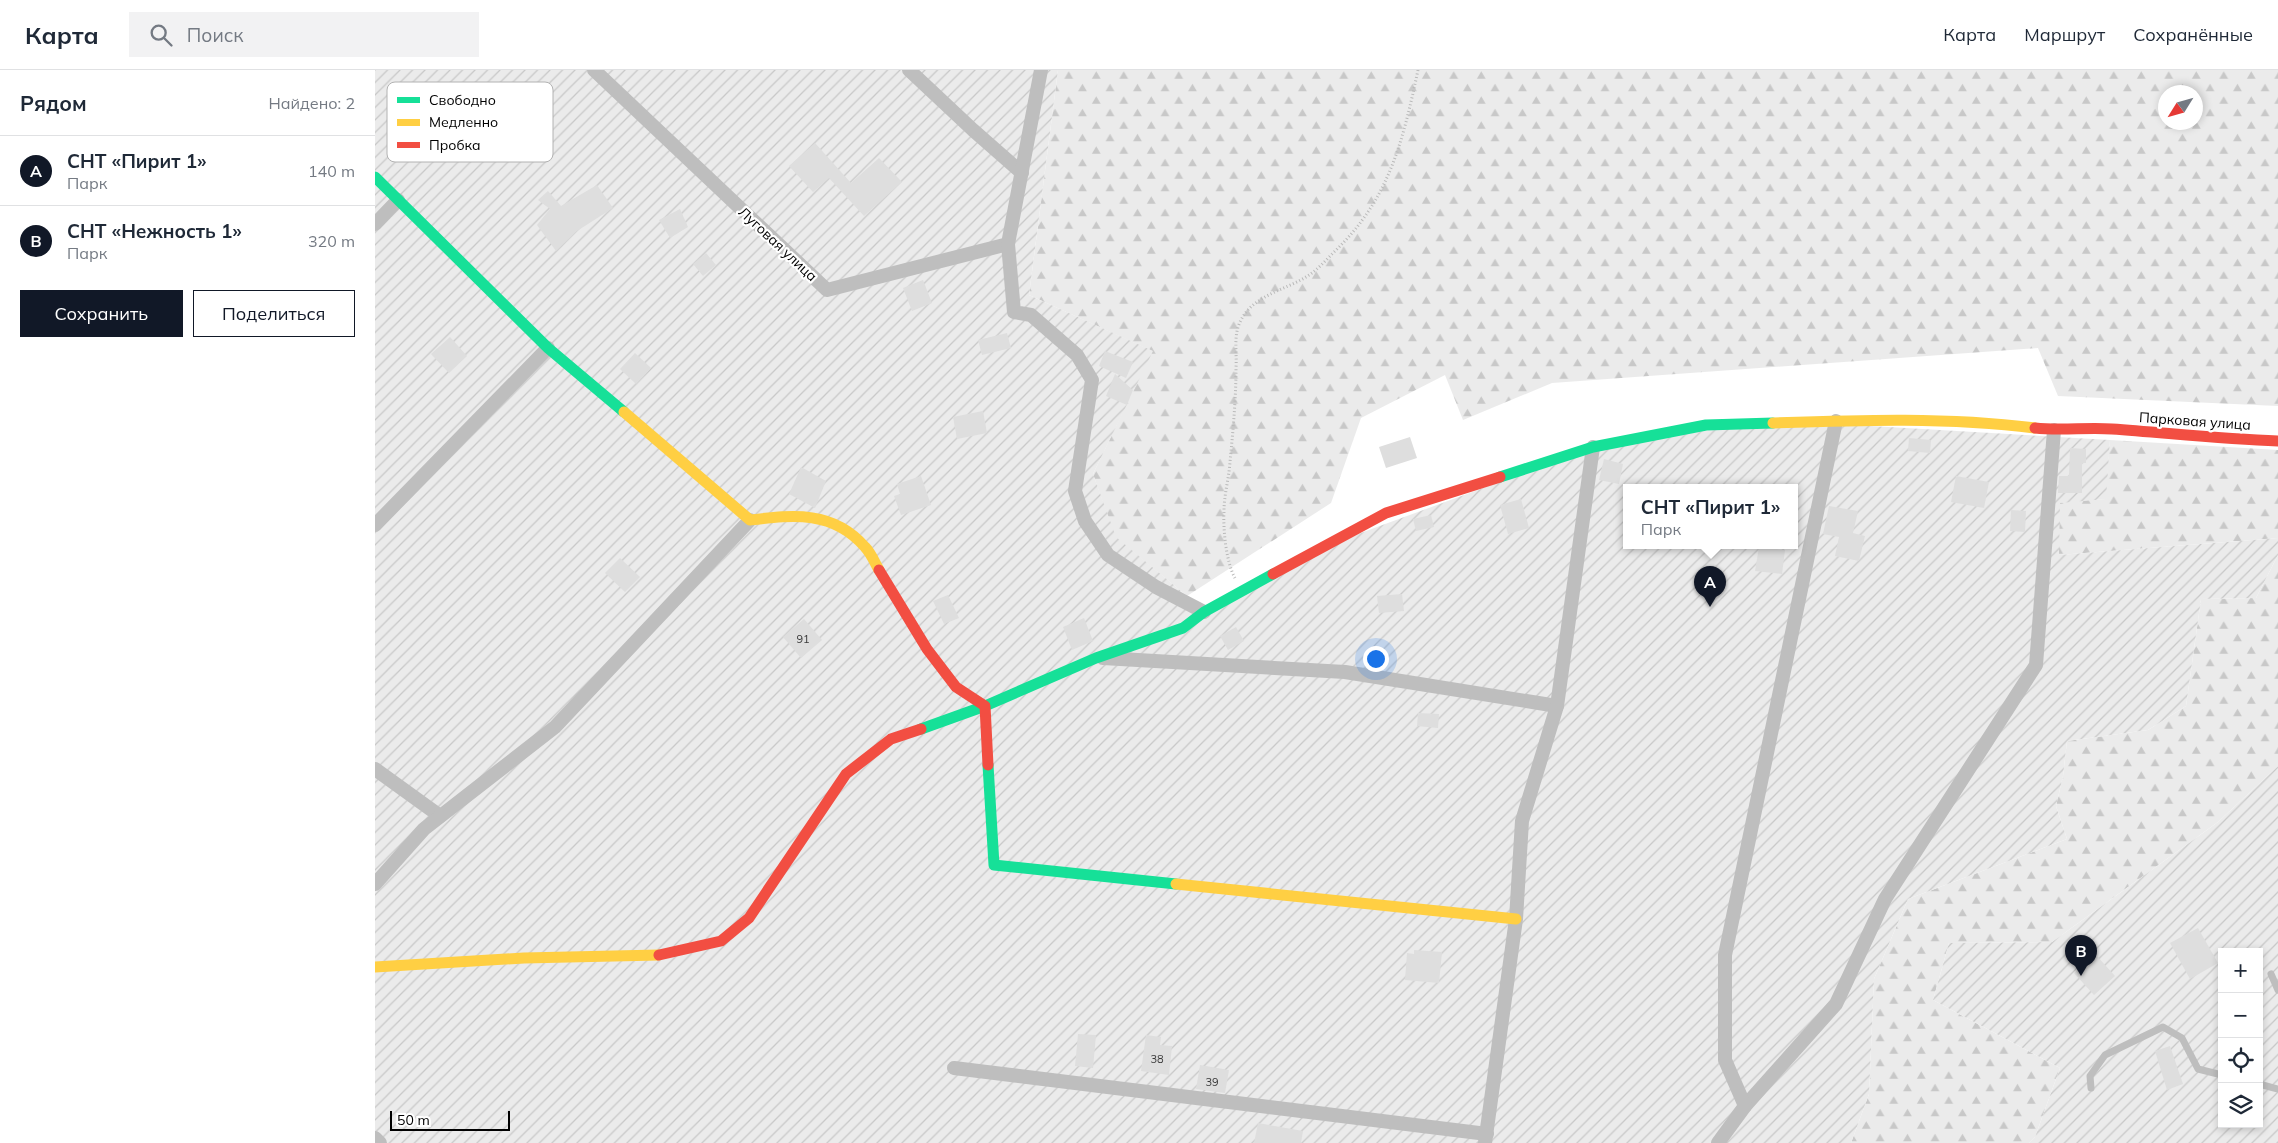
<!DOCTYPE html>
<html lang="ru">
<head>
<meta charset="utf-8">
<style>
	body { margin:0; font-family:Mulish,sans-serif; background:#f2f2f3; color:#1f2937 }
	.controls { position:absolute; right:15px; bottom:15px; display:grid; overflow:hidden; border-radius:0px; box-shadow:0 2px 8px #0003 }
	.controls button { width:45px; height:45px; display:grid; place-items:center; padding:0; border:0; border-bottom:1px solid #e0e1e3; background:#fff; color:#1f2937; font:25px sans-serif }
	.compass { position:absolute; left:1783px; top:15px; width:45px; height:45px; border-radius:50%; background:#fff; box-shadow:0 2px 8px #0003; rotate:233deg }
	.scale { position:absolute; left:15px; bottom:12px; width:120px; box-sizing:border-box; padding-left:5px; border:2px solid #000; border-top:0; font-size:14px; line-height:18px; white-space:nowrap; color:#000; -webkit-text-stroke:4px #fff; paint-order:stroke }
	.you { position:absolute; left:1000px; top:588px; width:18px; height:18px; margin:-12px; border:4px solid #fff; border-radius:50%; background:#1a73e8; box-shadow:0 0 0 8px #1a73e833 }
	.badge { display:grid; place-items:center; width:32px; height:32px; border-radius:50%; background:#111827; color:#fff; font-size:16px; font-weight:700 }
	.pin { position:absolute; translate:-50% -41px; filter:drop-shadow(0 1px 2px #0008) }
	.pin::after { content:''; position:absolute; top:26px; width:18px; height:15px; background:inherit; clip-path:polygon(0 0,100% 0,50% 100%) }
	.popup { position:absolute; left:1248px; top:414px; width:175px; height:65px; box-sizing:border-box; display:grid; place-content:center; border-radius:0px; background:#fff; filter:drop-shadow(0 1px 4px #0005); font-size:16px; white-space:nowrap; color:#747a83 }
	.popup b { font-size:19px; color:#1f2937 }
	.popup::after { content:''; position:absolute; left:50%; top:100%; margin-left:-10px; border:10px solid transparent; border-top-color:#fff }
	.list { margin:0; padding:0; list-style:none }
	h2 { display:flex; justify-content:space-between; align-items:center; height:65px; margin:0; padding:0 20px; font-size:21px }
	h2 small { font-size:16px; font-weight:400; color:#747a83 }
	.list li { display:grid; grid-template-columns:32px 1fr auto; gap:15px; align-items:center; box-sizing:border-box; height:70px; padding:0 20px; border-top:1px solid #e0e1e3 }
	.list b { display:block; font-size:19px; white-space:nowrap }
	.list p { margin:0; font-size:16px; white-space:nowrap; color:#747a83 }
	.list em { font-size:16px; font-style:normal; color:#747a83 }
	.actions { display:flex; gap:10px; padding:15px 20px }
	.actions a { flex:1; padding:11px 0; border:1px solid #111827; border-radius:0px; text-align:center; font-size:18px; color:#111827 }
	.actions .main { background:#111827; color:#fff }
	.icon { flex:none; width:28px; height:28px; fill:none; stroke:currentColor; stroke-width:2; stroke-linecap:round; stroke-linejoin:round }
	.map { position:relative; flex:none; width:1903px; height:1073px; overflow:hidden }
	header { display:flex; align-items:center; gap:30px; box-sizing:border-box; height:70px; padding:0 25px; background:#fff; border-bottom:1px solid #e0e1e3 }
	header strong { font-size:24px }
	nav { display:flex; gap:28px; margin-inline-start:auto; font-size:18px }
	.search { width:350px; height:45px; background:#f2f2f3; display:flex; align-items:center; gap:12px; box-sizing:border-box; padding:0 18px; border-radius:0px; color:#747a83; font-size:19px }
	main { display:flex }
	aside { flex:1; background:#fff }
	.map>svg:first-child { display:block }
	.forest { fill:url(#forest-firs); fill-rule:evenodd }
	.garden { fill:url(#garden-furrows); fill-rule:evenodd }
	.building { fill:#dedede }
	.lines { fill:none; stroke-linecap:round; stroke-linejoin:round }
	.path { stroke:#b9b9b9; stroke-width:3; stroke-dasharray:1 2.5; stroke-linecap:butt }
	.lane { stroke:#bebebe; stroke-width:7 }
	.street { stroke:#bebebe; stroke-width:14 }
	.fast { stroke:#16e098; stroke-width:11 }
	.slow { stroke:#ffcf43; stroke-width:11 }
	.jam { stroke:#f24e42; stroke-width:11 }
	.labels { text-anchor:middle; stroke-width:4.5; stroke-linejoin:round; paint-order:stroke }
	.number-label { font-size:11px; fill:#383838 }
	.street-label { font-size:14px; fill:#000; stroke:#fff }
	.key { fill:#fff; stroke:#b2b2b2; stroke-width:1 }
	.key-label { font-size:14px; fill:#000 }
</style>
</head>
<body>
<header>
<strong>Карта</strong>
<div class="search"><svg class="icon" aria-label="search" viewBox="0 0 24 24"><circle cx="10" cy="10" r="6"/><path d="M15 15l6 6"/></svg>Поиск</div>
<nav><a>Карта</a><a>Маршрут</a><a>Сохранённые</a></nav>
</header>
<main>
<aside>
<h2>Рядом<small>Найдено: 2</small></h2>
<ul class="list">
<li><span class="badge">A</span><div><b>СНТ «Пирит 1»</b><p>Парк</p></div><em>140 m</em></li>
<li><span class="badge">B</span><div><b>СНТ «Нежность 1»</b><p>Парк</p></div><em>320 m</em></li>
</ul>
<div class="actions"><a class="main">Сохранить</a><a>Поделиться</a></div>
</aside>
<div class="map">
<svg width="1903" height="1073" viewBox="0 0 1903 1073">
	<defs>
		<pattern id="forest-firs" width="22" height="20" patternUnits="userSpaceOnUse" patternTransform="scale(1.25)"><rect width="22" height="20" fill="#ebebeb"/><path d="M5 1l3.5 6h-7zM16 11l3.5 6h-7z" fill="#c8c8c8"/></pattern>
		<pattern id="garden-furrows" width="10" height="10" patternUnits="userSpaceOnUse" patternTransform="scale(1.25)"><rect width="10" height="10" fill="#ebebeb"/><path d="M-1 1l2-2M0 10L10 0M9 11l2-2" fill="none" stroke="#c8c8c8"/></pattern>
	</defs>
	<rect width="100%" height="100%" fill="#fff"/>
	<g class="forest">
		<path d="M683 0H1903V336L1683 326 1663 278 1177 313 1088 350 1070 305 986 348 956 433 812 526 740 467 718 404 777 281 654 225ZM1790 22H1820V52H1790Z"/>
		<polygon points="1735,370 1903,380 1903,468 1684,485 1684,432 1730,429"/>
		<polygon points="1903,485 1903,696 1843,752 1677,872 1574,873 1558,930 1685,998 1660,1067 1654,1073 1476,1073 1494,1024 1499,909 1533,829 1692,769 1681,736 1688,706 1692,671 1773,660 1811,636 1826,529 1881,528"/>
	</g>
	<g class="garden">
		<path d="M0 0H683L654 225 778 281 718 404 741 467 812 526 830 544 983 464 1198 385 1338 359 1479 355 1735 370 1731 429 1685 433 1684 485 1903 468V485L1881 528 1826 529 1811 636 1773 660 1692 671 1688 706 1681 736 1692 769 1533 829 1499 909 1494 1024 1476 1073H0ZM1251 418H1419V476H1251Z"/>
		<path d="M1903 696V1073H1654L1660 1067 1685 998 1558 930 1574 873 1677 872 1843 752ZM1847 882H1884V1054H1847Z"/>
	</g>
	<g class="building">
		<polygon points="440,73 476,113 504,88 527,112 489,146 454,108 438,122 414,96"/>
		<polygon points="222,115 238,138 202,161 181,181 162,155 175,139 163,130 173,121 186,136"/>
		<polygon points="305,139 313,157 295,168 284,150"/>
		<polygon points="331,183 341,195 328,206 318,194"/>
		<polygon points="548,210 557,233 537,241 528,218"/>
		<polygon points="632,263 636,278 607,285 603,270"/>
		<polygon points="75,267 92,286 74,303 56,284"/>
		<polygon points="730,281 758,292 751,308 724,296"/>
		<polygon points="260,283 276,298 261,314 245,299"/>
		<polygon points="740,304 758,320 752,335 731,326"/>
		<polygon points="608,341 612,363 582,369 578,347"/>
		<polygon points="1035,367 1042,388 1011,398 1004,377"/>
		<polygon points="1534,368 1556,370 1555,383 1533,381"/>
		<polygon points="1695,378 1711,379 1711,393 1707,393 1707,423 1683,423 1684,406 1694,406"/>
		<polygon points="1229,389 1248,394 1244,414 1224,410"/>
		<polygon points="426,397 451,411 440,438 414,424"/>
		<polygon points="546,406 556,435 526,445 519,426 525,424 522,414"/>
		<polygon points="1581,406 1614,412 1609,438 1576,432"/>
		<polygon points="1146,429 1154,458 1133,464 1125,435"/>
		<polygon points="1454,436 1483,441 1478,463 1490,466 1484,491 1460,486 1464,467 1448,464"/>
		<polygon points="1636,440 1651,441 1650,462 1635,461"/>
		<polygon points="1056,445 1059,457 1041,461 1038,449"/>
		<polygon points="1384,477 1410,480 1407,504 1380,501"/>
		<polygon points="245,488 265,507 250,522 230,503"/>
		<polygon points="1027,524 1029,541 1004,543 1002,526"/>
		<polygon points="573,525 584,548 569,554 558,531"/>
		<polygon points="709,548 718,571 697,580 688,557"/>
		<polygon points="429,549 447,570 426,588 408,567"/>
		<polygon points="861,557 869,571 853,580 845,566"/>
		<polygon points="1043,643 1064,644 1063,658 1042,656"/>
		<polygon points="1823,858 1843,893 1815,909 1795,873"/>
		<polygon points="1039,880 1067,882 1064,913 1030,910 1032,883 1039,884"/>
		<polygon points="1720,884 1740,906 1719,925 1699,903"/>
		<polygon points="703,964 721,965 718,998 700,996"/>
		<polygon points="771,965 786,967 785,975 797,976 794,1005 766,1001"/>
		<polygon points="1795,976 1808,1014 1792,1020 1780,981"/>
		<polygon points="825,995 854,1000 850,1023 821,1019"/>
		<polygon points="883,1053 928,1061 926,1073 879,1073"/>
	</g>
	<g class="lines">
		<path class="path" d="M860 508C851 492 848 459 849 441 849 425 854 408 855 392 858 361 861 329 861 298 862 281 858 265 866 250 880 223 914 220 937 203 945 197 952 189 959 182 1014 130 1028 71 1043 0"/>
		<g class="lane">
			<polyline points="1896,904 1903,920"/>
			<polyline points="1884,1014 1903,1019"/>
			<polyline points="1716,1018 1715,1006 1730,985 1788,957 1807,968 1823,999 1847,1005"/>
		</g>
		<g class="street">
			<polyline points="219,0 452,220 633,174"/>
			<polyline points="534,0 598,60 647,103"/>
			<polyline points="666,0 633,174 639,242 656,245 702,285 717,310 700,421 710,451 733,485 781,517 829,542"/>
			<polyline points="0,154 23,130"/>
			<polyline points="0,455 173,278"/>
			<polyline points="728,588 970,602 1182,636"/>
			<polyline points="0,699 65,746"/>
			<polyline points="0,814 49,759 180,657 375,450"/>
			<polyline points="579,998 1112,1064"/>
			<polyline points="1370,1036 1461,934 1510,829 1661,595 1679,360"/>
			<polyline points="0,1068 5,1073"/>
			<polyline points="1110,1073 1141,849 1147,751 1182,636 1218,377"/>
			<polyline points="1343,1073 1370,1036 1350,990 1350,885 1461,351"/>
		</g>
		<g class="fast">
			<polyline points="0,107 173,278 249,342"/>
			<polyline points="1125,407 1218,377 1331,355 1398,353"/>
			<polyline points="546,659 610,636 721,588 808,558 829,542 898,504"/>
			<polyline points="613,695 619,795 801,814"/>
		</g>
		<g class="slow">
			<path d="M249 342 375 450C418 445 458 440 490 477 496 483 500 493 504 500"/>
			<path d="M1398 353C1486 350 1573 347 1660 358"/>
			<polyline points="801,814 1141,849"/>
			<polyline points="0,897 149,888 284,885"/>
		</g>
		<g class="jam">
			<path d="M1660 358C1686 361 1712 357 1737 359 1793 363 1847 369 1903 371"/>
			<polyline points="504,500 552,579 581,617 610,636 613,695"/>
			<polyline points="898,504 1011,443 1125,407"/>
			<polyline points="284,885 346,871 374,848 471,704 516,669 546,659"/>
		</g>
	</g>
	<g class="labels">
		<g class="number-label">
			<text x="428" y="573">91</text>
			<text x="782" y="993">38</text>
			<text x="837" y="1016">39</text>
		</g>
		<g class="street-label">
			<text transform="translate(403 174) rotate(43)" y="5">Луговая улица</text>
			<text transform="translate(1820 351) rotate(4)" y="5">Парковая улица</text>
		</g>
	</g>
	<rect x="12" y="12" width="166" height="80" rx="8" class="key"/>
	<rect x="22" y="27" width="23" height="6" fill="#16e098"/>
	<rect x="22" y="49" width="23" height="7" fill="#ffcf43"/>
	<rect x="22" y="72" width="23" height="6" fill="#f24e42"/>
	<g class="key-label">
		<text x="54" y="35">Свободно</text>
		<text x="54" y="57">Медленно</text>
		<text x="54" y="80">Пробка</text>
	</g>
</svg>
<div class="controls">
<button>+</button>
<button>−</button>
<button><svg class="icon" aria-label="locate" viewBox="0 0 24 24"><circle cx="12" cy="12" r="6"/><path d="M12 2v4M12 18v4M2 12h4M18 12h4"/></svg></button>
<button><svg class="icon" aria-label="layers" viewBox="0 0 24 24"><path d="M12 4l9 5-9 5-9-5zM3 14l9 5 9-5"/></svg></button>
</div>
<svg class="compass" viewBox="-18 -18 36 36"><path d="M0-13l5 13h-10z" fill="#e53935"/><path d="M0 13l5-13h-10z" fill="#747a83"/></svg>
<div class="scale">50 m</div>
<div class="you"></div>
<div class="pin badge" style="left:1335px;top:537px">A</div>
<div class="popup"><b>СНТ «Пирит 1»</b>Парк</div>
<div class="pin badge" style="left:1706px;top:906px">B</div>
</div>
</main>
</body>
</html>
